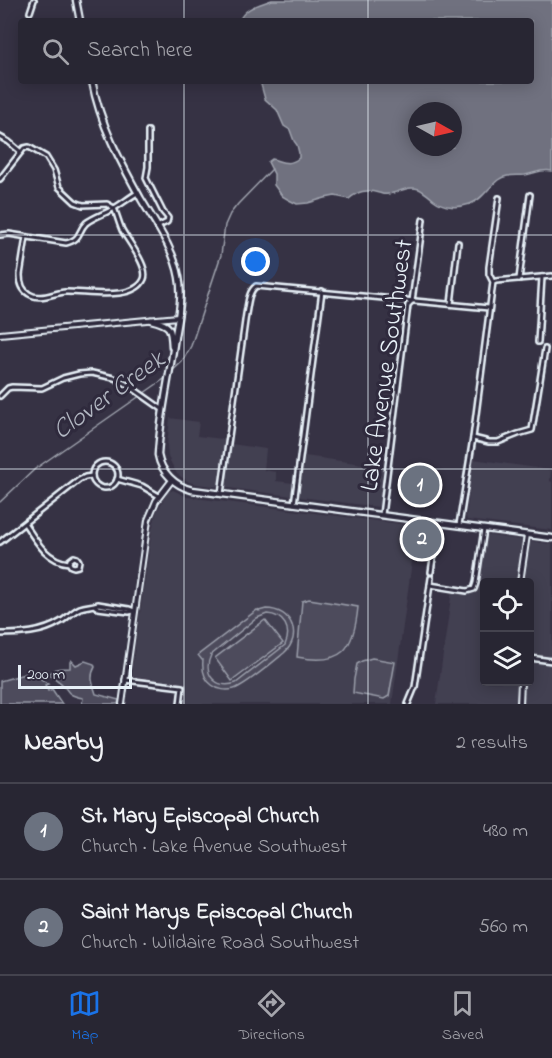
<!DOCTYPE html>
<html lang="en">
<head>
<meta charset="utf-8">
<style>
	body { margin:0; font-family:"Indie Flower",sans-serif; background:#302e3b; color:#f1f3f6 }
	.controls { position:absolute; right:18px; bottom:18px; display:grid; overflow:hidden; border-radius:6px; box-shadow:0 3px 15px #0003 }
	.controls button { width:54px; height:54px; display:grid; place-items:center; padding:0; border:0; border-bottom:2px solid #44434e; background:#282633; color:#f1f3f6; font:30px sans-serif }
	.compass { position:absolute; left:408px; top:102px; width:54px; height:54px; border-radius:50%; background:#282633; box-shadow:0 3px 15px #0003; rotate:98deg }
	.scale { position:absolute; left:18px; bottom:15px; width:114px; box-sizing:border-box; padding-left:6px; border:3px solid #e8f1f8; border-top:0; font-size:16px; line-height:21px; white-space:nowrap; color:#e8f1f8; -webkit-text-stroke:4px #2f2a3d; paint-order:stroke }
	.you { position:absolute; left:256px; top:262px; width:21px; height:21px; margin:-15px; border:4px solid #fff; border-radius:50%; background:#1a73e8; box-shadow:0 0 0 9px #1a73e833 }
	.badge { display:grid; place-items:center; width:39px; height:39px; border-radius:50%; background:#1a73e8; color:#fff; font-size:20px; font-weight:700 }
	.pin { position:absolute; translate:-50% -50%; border:3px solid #fff; box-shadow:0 2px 6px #0006 }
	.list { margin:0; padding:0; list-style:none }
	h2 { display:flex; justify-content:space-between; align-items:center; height:78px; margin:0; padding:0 24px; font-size:26px }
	h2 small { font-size:20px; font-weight:400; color:#a5a5ac }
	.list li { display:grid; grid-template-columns:39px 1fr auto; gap:18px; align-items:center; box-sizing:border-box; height:96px; padding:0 24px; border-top:2px solid #44434e }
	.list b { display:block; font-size:22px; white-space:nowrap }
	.list p { margin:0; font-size:20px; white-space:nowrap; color:#a5a5ac }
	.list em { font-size:20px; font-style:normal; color:#a5a5ac }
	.icon { flex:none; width:33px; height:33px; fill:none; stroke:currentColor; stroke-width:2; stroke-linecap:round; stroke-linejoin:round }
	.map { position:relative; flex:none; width:552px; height:704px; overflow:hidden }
	.search { position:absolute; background:#282633; box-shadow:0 3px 15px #0003; left:18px; right:18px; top:18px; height:66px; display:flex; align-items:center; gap:15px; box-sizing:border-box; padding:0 21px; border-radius:6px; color:#a5a5ac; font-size:22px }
	.sheet { height:270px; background:#282633 }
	nav { display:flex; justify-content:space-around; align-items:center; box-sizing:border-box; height:84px; border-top:2px solid #44434e; background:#282633; font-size:16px; color:#a5a5ac }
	nav a { display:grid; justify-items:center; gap:3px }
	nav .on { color:#1a73e8 }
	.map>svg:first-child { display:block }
	.built { fill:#433f51; fill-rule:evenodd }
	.green { fill:#4d4b5c; stroke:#9a9eaa; stroke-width:1.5; fill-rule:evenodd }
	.water { fill:#70717f; stroke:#a0a4af; stroke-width:1.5; fill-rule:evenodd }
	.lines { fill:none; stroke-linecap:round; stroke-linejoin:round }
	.stream { stroke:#a0a4af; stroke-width:1.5 }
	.minor-casing { stroke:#e8f1f8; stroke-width:8 }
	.tertiary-casing { stroke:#e8f1f8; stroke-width:8 }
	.secondary-casing { stroke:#e8f1f8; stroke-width:9 }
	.minor { stroke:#2f2a3d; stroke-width:3 }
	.tertiary { stroke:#2f2a3d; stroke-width:4 }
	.secondary { stroke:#2f2a3d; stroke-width:4.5 }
	.grid { fill:none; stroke:#e8f1f8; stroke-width:1.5; stroke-opacity:0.55 }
	.labels { text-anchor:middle; stroke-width:6; stroke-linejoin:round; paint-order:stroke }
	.street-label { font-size:26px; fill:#e8f1f8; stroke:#2f2a3d }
	.water-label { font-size:27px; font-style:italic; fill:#b2b7c2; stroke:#2f2a3d }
</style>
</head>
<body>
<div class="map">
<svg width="552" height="704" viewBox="0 0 552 704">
	<rect width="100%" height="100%" fill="#363244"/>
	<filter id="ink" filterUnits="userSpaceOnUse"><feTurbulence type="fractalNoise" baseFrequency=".0167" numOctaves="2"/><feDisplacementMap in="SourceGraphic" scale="12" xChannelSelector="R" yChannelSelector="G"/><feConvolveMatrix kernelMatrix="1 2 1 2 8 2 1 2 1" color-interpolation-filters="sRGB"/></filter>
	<g filter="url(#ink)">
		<g class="built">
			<polygon points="170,418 199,422 197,436 231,440 231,444 266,449 264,470 276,472 276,481 301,484 305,456 384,467 379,507 197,484 189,482 177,474 168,457 167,445"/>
			<polygon points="473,459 551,470 550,481 552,482 552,530 467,520 466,517"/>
			<polygon points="173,490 187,497 417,526 392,704 183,704 185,683 131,676 152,529 157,511 168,492"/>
			<path d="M486 535 552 544V704H436L452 590 477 593ZM484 582H530V682H484Z"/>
		</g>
		<g class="green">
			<path d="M309 599 358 607C354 650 342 666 297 657L302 601Z"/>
			<path d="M266 609C292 609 303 636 284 653 273 662 246 685 234 689 227 691 218 690 212 685 204 679 202 669 203 660H202L198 655 257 610 259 611ZM267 614C284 615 292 629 285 645L236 683C216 690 202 674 211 655L257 618Z"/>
			<polygon points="265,620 283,643 232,681 215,658"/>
			<polygon points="372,658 395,662 389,696 384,699 353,693 354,679 357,664 362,661"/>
			<path d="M71 660 76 665 85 661 94 664 95 667C89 677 93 684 96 694L119 700 118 704H82L83 698C62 694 71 689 57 680 55 678 51 677 49 674 57 666 60 669 70 668V662Z"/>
			<polygon points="38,670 41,679 48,684 45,685 48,691 52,689 62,704 0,704 0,681"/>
		</g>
		<path class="water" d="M272 0H552V171C542 169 535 173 525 175 516 176 506 174 498 180 488 188 482 200 470 204 458 208 444 208 434 200 429 196 425 192 419 189 407 185 399 193 388 194 383 195 383 194 379 193 366 189 358 191 349 199L335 196 325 198 308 203 297 204 289 200 282 196 274 185V174L268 162 272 159C283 162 289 166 299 158V153L297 145 294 141 290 130 284 126 277 110 265 99 260 81H531V21H239C245 7 259 5 272 0ZM417 111H453V147H417Z"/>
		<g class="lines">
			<g class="stream">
				<polyline points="170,373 182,362 191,346 221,255 225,225 230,214 238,204 272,169"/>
				<polyline points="0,502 35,469 167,377"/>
			</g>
			<defs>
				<g id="minor">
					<polyline points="30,12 34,0"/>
					<polyline points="148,131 148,167 146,178 163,212 168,218 167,222 157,227"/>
					<polyline points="0,137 9,142 21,152"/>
					<path d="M0 179 24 148 29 147 46 157 54 170 59 187 75 202 83 205 107 204 114 208C117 215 119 223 122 230 128 241 149 267 144 279 134 302 84 291 65 292 53 293 40 301 29 294 22 290 20 283 20 275L26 237"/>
					<path d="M0 235 9 234 66 243C82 239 77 232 86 223 94 217 104 214 113 209 121 204 129 198 137 193"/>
					<polyline points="519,279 530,195"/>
					<polyline points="493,282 496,281 552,276"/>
					<polyline points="451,304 458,243"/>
					<polyline points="538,342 542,277"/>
					<polyline points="0,396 8,388 12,387 42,388 63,378 79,374 92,373 114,378 128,385 162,409"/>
					<polyline points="473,438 489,442 498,442 518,434 532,430 545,349"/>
					<circle cx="105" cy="475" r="13"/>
					<polyline points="117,479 142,486 159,496"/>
					<path d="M221 494 246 314C248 305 248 292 256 286L489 308"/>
					<polyline points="294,504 322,291"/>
					<polyline points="382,515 408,305 412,301 423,220"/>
					<path d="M25 524C36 541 47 561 69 563L71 566 74 567 78 566 79 561 77 558 74 557 70 560 69 563"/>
					<polyline points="459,525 473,438 493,282 489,274 489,267 499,198"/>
					<polyline points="0,542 79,480 85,477 92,476"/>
					<polyline points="431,572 438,524"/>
					<polyline points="430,585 467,591 474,589 476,583 484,529"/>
					<polyline points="95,606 98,608 129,612 134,611"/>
					<path d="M0 634C21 634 42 633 60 622 67 618 73 611 80 608 86 606 92 606 98 604L129 609 134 611"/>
					<polyline points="530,658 552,661"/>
					<polyline points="125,680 182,687 180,704"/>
					<polyline points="408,704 415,687 431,578"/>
				</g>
				<g id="tertiary">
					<polyline points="0,334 178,317"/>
					<polyline points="520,582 527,535"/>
					<polyline points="122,704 148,520 156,501 172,480"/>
					<polyline points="520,704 521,682"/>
				</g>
				<g id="secondary">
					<polyline points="76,0 80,21"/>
					<path d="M92 81C100 124 120 161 141 199 155 223 174 249 179 277 183 297 178 317 175 336 170 376 160 415 158 455 161 472 175 486 192 490L552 538"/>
					<path d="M151 320C171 325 171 327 172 347"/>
				</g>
			</defs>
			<use href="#minor" class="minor-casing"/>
			<use href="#tertiary" class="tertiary-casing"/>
			<use href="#secondary" class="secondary-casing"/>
			<use href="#minor" class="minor"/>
			<use href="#tertiary" class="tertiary"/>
			<use href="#secondary" class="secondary"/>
		</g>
	</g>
	<path class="grid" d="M184 0V21M368 0V21M184 81V704M368 81V704M0 235H552M0 469H552"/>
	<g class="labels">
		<g class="street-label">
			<text transform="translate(385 365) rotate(-82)" y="9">Lake Avenue Southwest</text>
		</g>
		<g class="water-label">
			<text transform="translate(108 394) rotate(-36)" y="9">Clover Creek</text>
		</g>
	</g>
</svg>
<div class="controls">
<button><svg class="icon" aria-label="locate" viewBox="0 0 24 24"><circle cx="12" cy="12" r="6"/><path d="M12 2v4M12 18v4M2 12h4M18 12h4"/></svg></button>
<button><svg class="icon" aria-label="layers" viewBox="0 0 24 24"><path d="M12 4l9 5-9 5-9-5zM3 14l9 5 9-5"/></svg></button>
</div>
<svg class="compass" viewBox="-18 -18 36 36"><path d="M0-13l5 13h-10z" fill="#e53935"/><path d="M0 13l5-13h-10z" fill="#a5a5ac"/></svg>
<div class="scale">200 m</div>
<div class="you"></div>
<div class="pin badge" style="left:420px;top:485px;background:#6b7280">1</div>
<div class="pin badge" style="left:422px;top:539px;background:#6b7280">2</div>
<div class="search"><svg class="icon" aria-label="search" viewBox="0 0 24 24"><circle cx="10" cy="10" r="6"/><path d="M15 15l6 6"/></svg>Search here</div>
</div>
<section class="sheet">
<h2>Nearby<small>2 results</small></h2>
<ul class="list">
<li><span class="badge" style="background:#6b7280">1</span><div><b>St. Mary Episcopal Church</b><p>Church · Lake Avenue Southwest</p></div><em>480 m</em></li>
<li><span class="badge" style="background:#6b7280">2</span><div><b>Saint Marys Episcopal Church</b><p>Church · Wildaire Road Southwest</p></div><em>560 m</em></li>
</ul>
</section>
<nav>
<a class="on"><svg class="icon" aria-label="map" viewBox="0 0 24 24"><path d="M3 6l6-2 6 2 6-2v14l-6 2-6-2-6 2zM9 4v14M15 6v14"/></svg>Map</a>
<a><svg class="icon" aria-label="directions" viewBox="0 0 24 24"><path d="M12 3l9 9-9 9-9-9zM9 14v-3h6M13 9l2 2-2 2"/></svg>Directions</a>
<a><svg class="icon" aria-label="saved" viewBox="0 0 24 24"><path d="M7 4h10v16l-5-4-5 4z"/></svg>Saved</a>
</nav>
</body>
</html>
